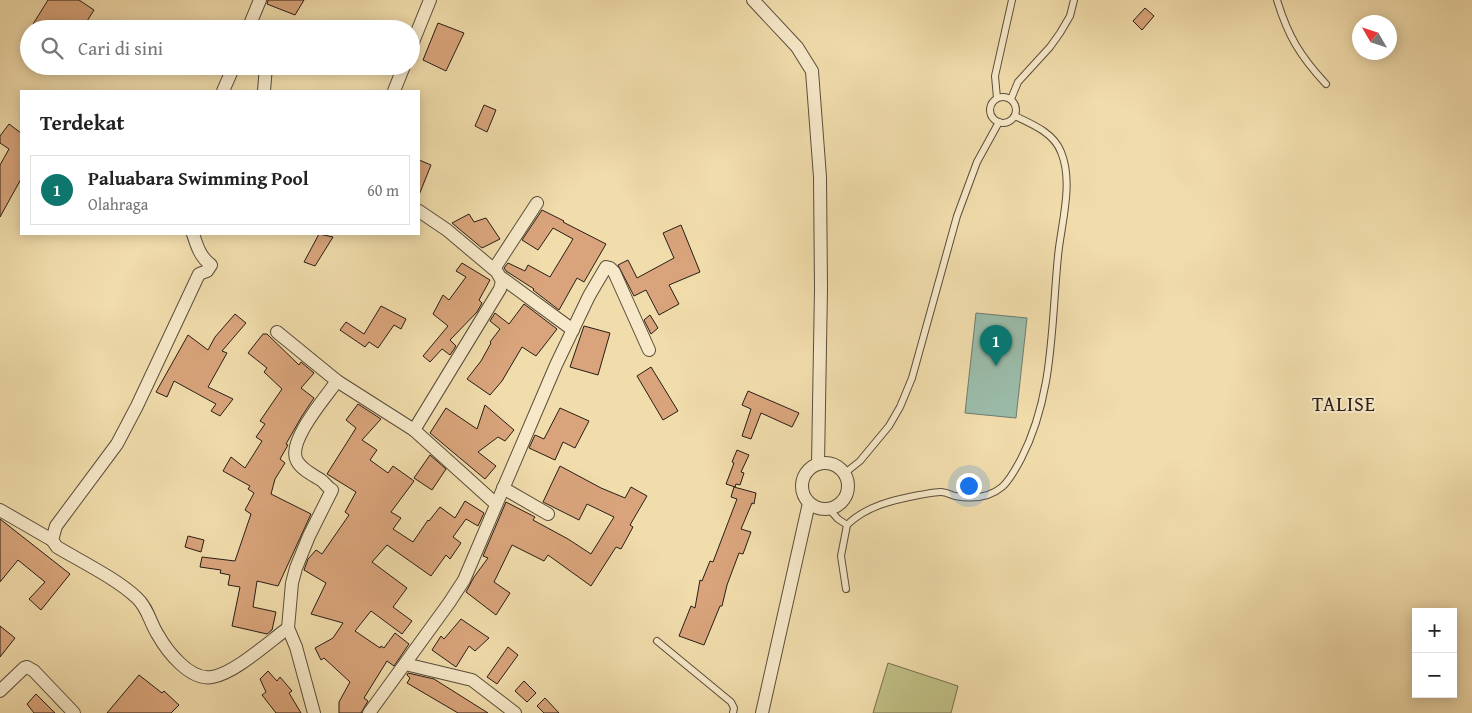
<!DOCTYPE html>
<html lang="id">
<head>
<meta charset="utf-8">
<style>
	body { margin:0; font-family:"Gentium Book Plus",serif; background:#f2f2f2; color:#222 }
	.controls { position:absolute; right:15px; bottom:15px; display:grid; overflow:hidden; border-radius:0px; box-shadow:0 2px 12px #0003 }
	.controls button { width:45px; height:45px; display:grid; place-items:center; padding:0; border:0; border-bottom:1px solid #e0e0e0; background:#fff; color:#222; font:25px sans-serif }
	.compass { position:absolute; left:1352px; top:15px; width:45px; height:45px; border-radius:50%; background:#fff; box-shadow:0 2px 12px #0003; rotate:309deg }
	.you { position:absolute; left:968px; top:485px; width:18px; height:18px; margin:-12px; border:4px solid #fff; border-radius:50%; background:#1a73e8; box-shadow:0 0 0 8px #1a73e833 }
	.badge { display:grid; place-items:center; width:32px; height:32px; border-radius:50%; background:#0f766e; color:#fff; font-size:16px; font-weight:700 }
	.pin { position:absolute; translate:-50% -41px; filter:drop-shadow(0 1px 2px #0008) }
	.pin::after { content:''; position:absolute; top:26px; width:18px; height:15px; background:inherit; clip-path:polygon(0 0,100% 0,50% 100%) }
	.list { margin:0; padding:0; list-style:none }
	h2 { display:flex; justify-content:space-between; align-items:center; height:65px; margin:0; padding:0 20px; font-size:21px }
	h2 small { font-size:16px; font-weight:400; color:#767676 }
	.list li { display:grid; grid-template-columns:32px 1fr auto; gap:15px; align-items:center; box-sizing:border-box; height:70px; margin:0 10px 10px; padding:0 10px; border:1px solid #e0e0e0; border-radius:0px }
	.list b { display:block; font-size:19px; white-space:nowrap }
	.list p { margin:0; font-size:16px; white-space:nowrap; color:#767676 }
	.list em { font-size:16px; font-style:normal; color:#767676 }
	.icon { flex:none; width:28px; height:28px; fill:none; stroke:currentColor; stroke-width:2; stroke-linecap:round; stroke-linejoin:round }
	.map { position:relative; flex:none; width:1472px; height:713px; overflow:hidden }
	.search { position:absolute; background:#fff; box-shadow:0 2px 12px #0003; left:20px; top:20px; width:400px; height:55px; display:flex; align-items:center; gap:12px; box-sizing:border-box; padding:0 18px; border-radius:28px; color:#767676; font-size:19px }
	.panel { position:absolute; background:#fff; box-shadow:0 2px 12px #0003; left:20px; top:90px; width:400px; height:145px; border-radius:0px }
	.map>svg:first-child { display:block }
	.green { fill:#bfbf85; stroke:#736e4e }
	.water { fill:#9bbcaa; stroke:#6d7c6f }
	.building { fill:#d9a47b; stroke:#271d16 }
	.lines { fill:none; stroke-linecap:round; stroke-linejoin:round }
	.lane-casing { stroke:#5a4d3b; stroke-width:8 }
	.street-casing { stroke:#5a4d3b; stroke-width:14 }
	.lane { stroke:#f6e8c8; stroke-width:6 }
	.street { stroke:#f6e8c8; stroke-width:12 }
	.labels { text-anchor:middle; stroke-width:4; stroke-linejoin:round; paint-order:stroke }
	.quarter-label { font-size:20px; letter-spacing:1px; fill:#271d16; stroke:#f6e8c8 }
</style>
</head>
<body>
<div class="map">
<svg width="1472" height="713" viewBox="0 0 1472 713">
	<rect width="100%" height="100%" fill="#f1dcab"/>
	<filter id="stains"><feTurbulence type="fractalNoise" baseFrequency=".004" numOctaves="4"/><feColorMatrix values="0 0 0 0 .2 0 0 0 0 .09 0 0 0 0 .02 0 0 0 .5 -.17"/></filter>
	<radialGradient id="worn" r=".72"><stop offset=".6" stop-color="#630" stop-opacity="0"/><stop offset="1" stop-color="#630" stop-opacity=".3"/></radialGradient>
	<polygon class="green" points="888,663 958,686 951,713 873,713"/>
	<polygon class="water" points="976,313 1027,318 1016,418 965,413"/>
	<g class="building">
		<polygon points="48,0 79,0 94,10 82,29 30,29"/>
		<polygon points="268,0 304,0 295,15 267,4"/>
		<polygon points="1145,8 1154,16 1142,30 1133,21"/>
		<polygon points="438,23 464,33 446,71 423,60"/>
		<polygon points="484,105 496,110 487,132 475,126"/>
		<polygon points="9,124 21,133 21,179 0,217 0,165 9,149 0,143 0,136"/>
		<polygon points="419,160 431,165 419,195"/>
		<polygon points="542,210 564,221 563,222 606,244 584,282 577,278 559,310 533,290 534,289 506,271 504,268 508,263 525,271 528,265 550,277 573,239 553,228 538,250 522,240"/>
		<polygon points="469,214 474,222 486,218 500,239 482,248 452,223"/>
		<polygon points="681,225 700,272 669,285 679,304 659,315 646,290 634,296 618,265 628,260 637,278 674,258 663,233"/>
		<polygon points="319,234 333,237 315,266 304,262"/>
		<polygon points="462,263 490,280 479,300 482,303 477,312 450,340 456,346 450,355 442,349 430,362 423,356 448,326 433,314 443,295 449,300 466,277 456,271"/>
		<polygon points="524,304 557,329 536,356 522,347 502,381 490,395 467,379 481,361 491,343 490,342 500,329 490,321 495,313 509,324"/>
		<polygon points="381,306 406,319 401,329 394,325 378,348 369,342 365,347 340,330 346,322 364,334"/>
		<polygon points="235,314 246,323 222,351 227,353 208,387 233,399 220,416 211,411 216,404 174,381 167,397 156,392 188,335 208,350 215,337"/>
		<polygon points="650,315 658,328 651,334 644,320"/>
		<polygon points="584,326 610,333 598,375 570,367"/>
		<polygon points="263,334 267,334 299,365 301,362 314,373 301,388 314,398 302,416 286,444 288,445 280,459 285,463 275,479 271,494 311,514 278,586 257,581 253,607 276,612 272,630 267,634 232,626 240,587 228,585 230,575 220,573 221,570 200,567 202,557 235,561 251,514 245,510 254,493 248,489 250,486 223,471 231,457 245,468 262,441 256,437 265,424 260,421 282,389 264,372 267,368 248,353"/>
		<polygon points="651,367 678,411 663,420 637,376"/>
		<polygon points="748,391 799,413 792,427 761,413 751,439 742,436 751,409 742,405"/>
		<polygon points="358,404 381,419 362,440 377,450 370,460 388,473 393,466 414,481 391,512 401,518 393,529 413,542 428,520 429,521 440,507 455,518 465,501 484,513 478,526 466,519 453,537 461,543 450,559 446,555 431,576 387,545 372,562 407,588 393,607 412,621 402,634 371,611 355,631 380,648 381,646 384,648 395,633 409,644 394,666 387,661 364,698 368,701 361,713 339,713 339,702 350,682 324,658 321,660 315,648 333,638 343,623 311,614 326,583 304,570 308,559 316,550 322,554 349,515 345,512 356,492 327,474 356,428 346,420"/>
		<polygon points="485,405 514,430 505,441 498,437 478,452 496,466 485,479 430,433 446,408 477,429"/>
		<polygon points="560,408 589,421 575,448 563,442 555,460 529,448 535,435 544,439"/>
		<polygon points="737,450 749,455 741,472 744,473 740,485 736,484 735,487 726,484 734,463 732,462"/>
		<polygon points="430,455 446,469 432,490 414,478"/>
		<polygon points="560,466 601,488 625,498 631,487 647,496 630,525 633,527 621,549 616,547 591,586 548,555 544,561 512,545 494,582 510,593 496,615 466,592 474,577 488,558 483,556 506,502 535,517 533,520 568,539 591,554 614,517 587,504 579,520 543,502"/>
		<polygon points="734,487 756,493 754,504 752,503 741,529 751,532 743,554 739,553 727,585 722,606 720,606 704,645 679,636 691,606 695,608 700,580 702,581 710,561 713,562 737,499 731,497"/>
		<polygon points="0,519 70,574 41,610 29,599 45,582 18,560 0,582"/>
		<polygon points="188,536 204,540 201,552 185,547"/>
		<polygon points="461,619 489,638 475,651 469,646 456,667 432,650 441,636 444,639"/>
		<polygon points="0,626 15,638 0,657"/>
		<polygon points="508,647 518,655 497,684 487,677"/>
		<polygon points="268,671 277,681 280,677 292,691 289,693 301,713 276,713 262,695 266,692 260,679"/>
		<polygon points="408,673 434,679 488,713 458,713 407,683 410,678 407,675"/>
		<polygon points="139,675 162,693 164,691 179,705 171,713 107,713"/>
		<polygon points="524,681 536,693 527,702 515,691"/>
		<polygon points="36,694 55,713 34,713 27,704"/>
		<polygon points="545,698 559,713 544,713 537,706"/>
	</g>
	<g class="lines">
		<defs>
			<g id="lane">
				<path d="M1277 0C1288 36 1300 56 1326 84"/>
				<circle cx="1003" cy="110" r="13"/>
				<polyline points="997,98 995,76 1012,0"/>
				<polyline points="1011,99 1018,82 1050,47 1060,33 1070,16 1074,0"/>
				<polyline points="845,473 860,461 889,426 900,407 912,378 957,216 977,162 999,122"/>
				<polyline points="830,510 838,519 847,525 841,556 846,589"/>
				<path d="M847 525C866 506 893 500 919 495 926 494 934 492 941 492 946 492 951 495 955 496 971 499 989 498 1002 487 1010 480 1016 468 1021 459 1054 395 1051 326 1058 256 1061 224 1074 183 1061 152 1054 133 1032 124 1015 116"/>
				<polyline points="657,641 731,702 734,708 733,713"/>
			</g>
			<g id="street">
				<polyline points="753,0 797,47 812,71 820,177 821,288 818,464"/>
				<polyline points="248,29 260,0"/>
				<polyline points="411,47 430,0"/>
				<polyline points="223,91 234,66"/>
				<polyline points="264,91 266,66"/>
				<polyline points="394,91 404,66"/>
				<path d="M193 234C197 246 200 257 211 265L207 271 199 274 137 406 117 444 56 526 52 540 57 547C82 562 117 579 137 598 148 608 150 623 158 635 167 651 190 681 212 677 234 674 270 641 288 628"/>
				<polyline points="494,269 537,203"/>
				<polyline points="502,278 573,330"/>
				<polyline points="277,332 337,381 414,430 496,504"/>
				<polyline points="414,430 500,289 502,281 497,272 447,230 419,211"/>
				<circle cx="825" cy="486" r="23"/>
				<polyline points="503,488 548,514"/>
				<polyline points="0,510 52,540"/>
				<polyline points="405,664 472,680 515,713"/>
				<polyline points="0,691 24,668 27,667 34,671 74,713"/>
				<path d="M314 713 296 647 288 628 292 583 296 568 309 536 332 490C327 487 325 483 321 480 313 475 302 470 297 461 286 442 326 397 337 381"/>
				<polyline points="369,713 449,603 464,580 556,365 589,296 606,267 610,268 614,272 649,350"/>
				<polyline points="762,713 809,503"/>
			</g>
		</defs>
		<use href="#lane" class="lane-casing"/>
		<use href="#street" class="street-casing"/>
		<use href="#lane" class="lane"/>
		<use href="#street" class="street"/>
	</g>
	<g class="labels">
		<g class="quarter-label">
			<text x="1344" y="411">TALISE</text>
		</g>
	</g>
	<rect width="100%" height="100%" filter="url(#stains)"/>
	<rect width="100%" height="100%" fill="url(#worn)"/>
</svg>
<div class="controls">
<button>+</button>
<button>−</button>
</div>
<svg class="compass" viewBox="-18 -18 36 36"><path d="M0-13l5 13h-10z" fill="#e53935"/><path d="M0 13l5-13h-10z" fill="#767676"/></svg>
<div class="you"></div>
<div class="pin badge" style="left:996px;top:366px">1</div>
<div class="search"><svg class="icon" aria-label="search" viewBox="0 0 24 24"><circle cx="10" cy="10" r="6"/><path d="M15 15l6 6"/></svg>Cari di sini</div>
<section class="panel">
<h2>Terdekat<small></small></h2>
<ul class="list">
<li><span class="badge">1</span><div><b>Paluabara Swimming Pool</b><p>Olahraga</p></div><em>60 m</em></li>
</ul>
</section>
</div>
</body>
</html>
